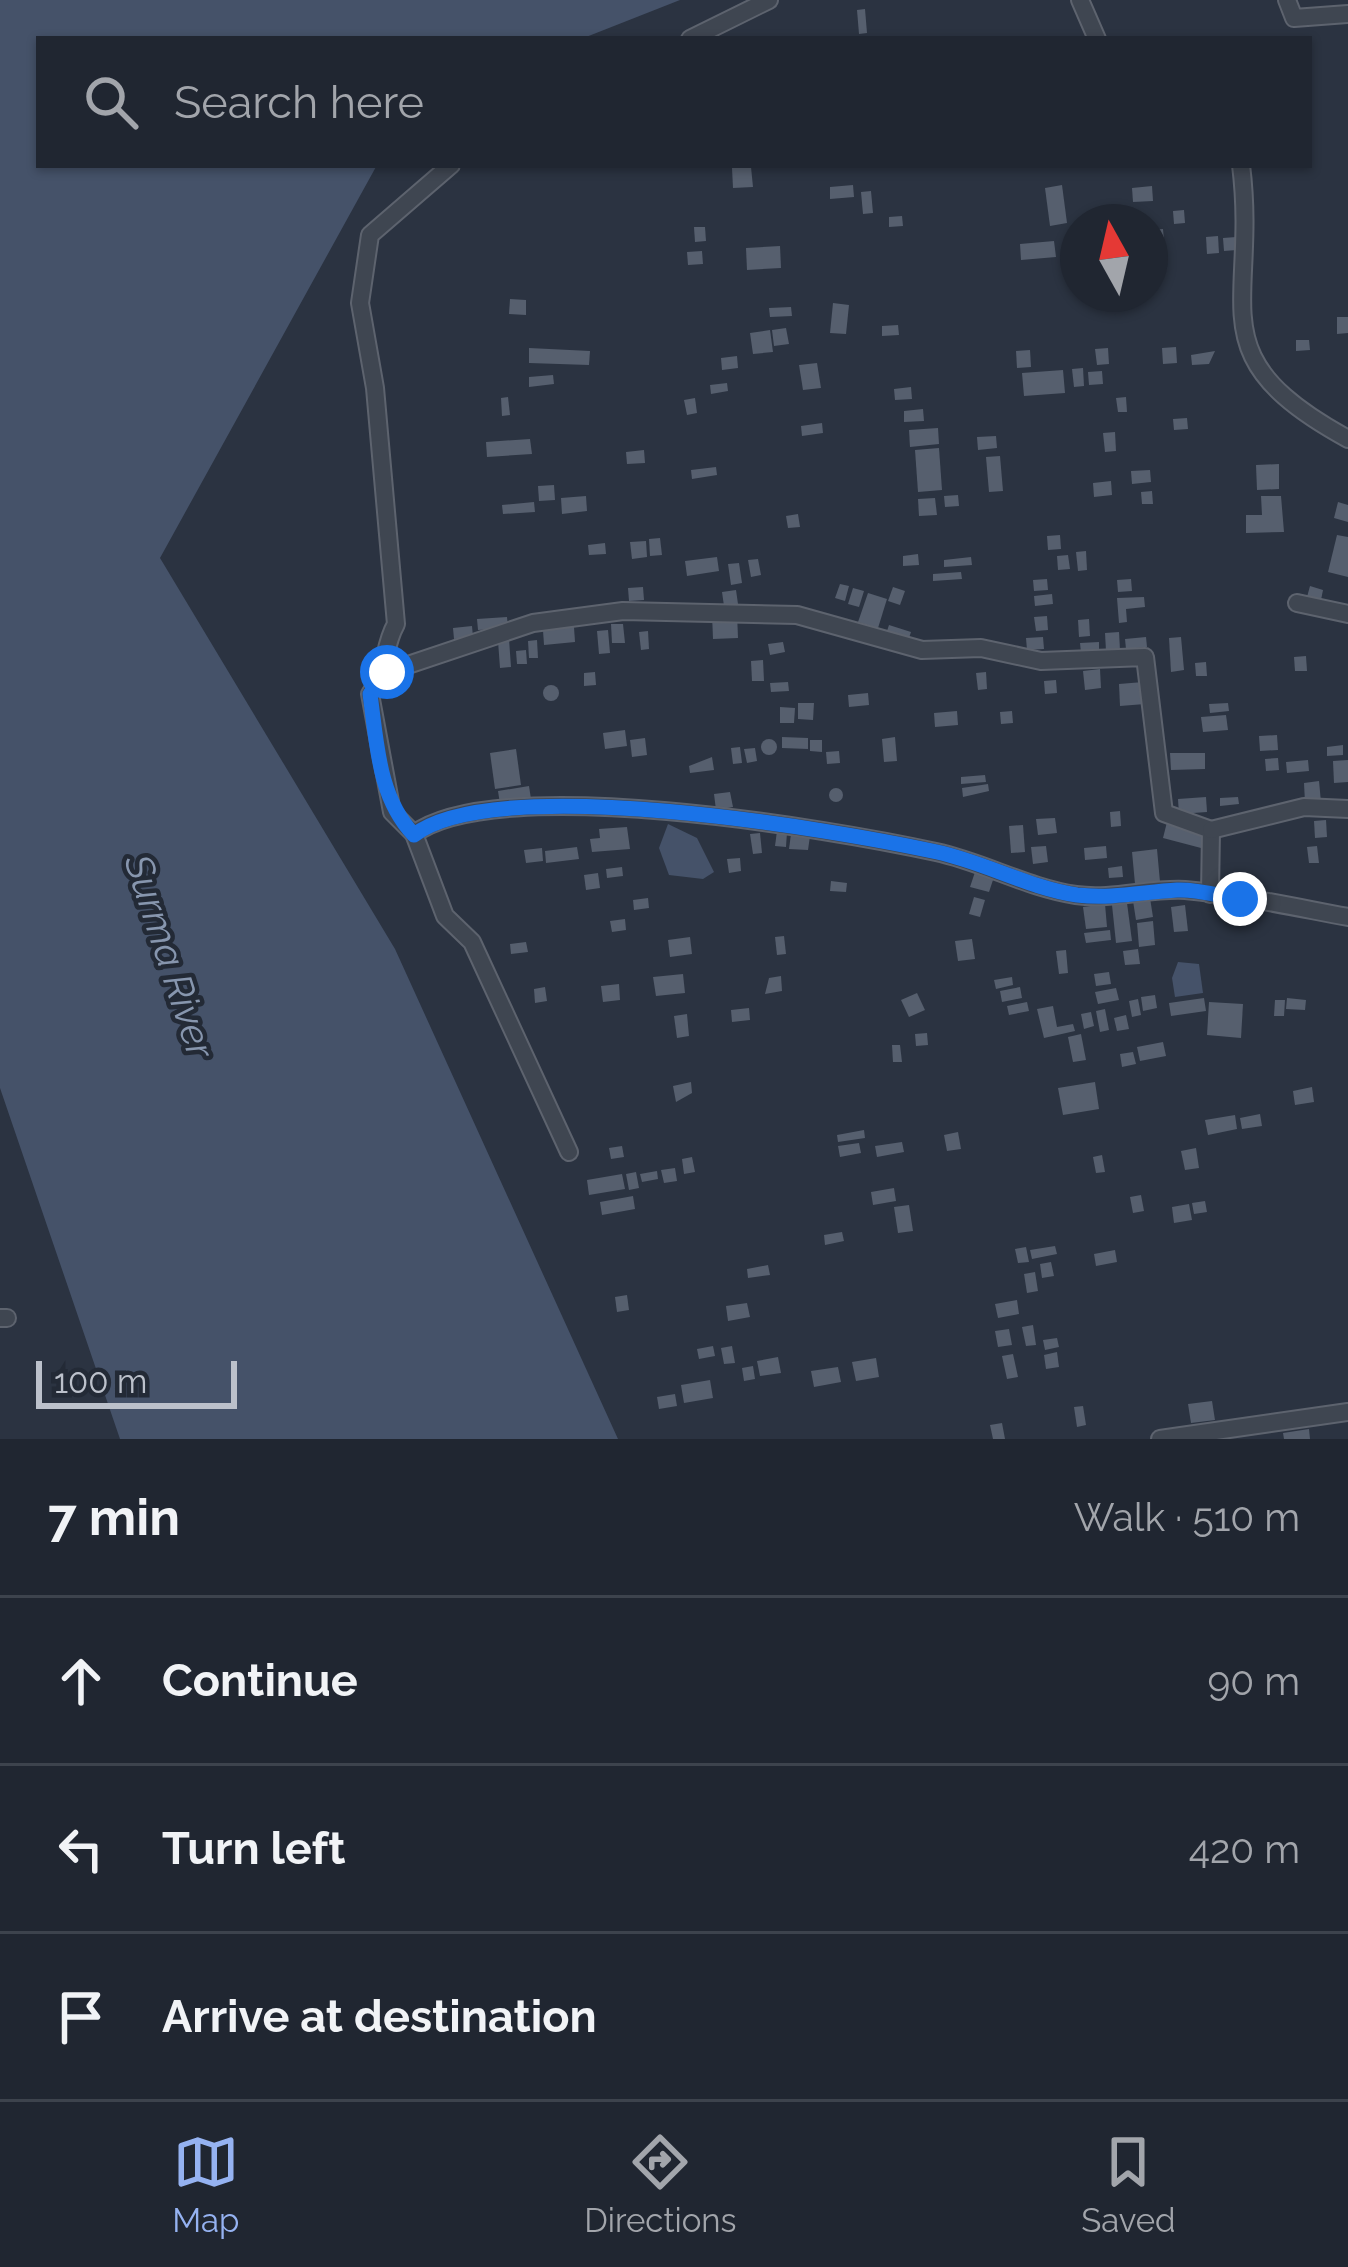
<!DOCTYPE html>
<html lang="en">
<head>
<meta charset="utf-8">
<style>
	body { margin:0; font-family:Raleway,sans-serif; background:#282e39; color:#f1f3f6 }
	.compass { position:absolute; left:1060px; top:204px; width:108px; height:108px; border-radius:50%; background:#202631; box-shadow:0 3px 9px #0004; rotate:352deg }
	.scale { position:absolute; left:36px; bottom:30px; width:201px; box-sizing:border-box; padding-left:12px; border:6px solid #bcc1cb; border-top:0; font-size:33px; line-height:42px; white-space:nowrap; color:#bcc1cb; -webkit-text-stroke:9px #232a36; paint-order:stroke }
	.stop { position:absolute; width:36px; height:36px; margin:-27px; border:9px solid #1a73e8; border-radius:50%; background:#fff }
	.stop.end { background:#1a73e8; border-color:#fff; box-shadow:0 3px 12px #0008 }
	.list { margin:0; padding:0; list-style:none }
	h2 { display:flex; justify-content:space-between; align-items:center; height:156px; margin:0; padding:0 48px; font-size:51px }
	h2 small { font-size:39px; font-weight:400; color:#a2a5ab }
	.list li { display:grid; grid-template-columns:78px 1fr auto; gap:36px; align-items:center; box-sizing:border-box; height:168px; padding:0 48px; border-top:3px solid #3d434d }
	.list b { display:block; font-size:45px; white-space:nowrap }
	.list em { font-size:39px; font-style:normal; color:#a2a5ab }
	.icon { flex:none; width:66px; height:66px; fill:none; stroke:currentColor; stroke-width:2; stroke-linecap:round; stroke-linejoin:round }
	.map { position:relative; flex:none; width:1348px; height:1439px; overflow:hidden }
	.search { position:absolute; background:#202631; box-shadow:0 3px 9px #0004; left:36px; right:36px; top:36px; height:132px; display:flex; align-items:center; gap:30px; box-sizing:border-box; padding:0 42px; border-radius:0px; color:#a2a5ab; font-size:45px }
	.sheet { height:660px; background:#202631 }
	nav { display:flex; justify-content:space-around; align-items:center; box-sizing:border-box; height:168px; border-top:3px solid #3d434d; background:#202631; font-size:33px; color:#a2a5ab }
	nav a { display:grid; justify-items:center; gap:6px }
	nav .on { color:#95b2f1 }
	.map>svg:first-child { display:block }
	.water { fill:#455269 }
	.building { fill:#565f6e }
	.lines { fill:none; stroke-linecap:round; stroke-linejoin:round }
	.minor-casing { stroke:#5d636e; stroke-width:20 }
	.minor { stroke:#3f4651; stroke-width:16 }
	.route { stroke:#1a73e8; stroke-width:15 }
	.labels { text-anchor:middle; stroke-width:9; stroke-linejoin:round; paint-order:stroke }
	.water-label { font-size:39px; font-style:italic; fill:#8796ae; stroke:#232a36 }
</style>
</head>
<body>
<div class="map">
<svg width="1348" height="1439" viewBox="0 0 1348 1439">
	<rect width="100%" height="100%" fill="#2b3341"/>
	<g class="water">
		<polygon points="0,0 680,0 581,39 39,39 39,165 377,165 160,558 395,949 618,1439 120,1439 0,1088"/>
		<polygon points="668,824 697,838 714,872 703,879 669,875 659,848"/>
		<polygon points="1178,962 1199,964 1203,993 1175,997 1172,978"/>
	</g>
	<g class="building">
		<polygon points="865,9 867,33 859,34 857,10"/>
		<polygon points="751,167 753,187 733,188 732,168"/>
		<polygon points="853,185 854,197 830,199 830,187"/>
		<polygon points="1062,185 1067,223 1050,226 1045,188"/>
		<polygon points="1152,186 1153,201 1133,202 1132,188"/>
		<polygon points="871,191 873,213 863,214 861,192"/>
		<polygon points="1184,210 1185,223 1174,224 1173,211"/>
		<polygon points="902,216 903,226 889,227 889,217"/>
		<polygon points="694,227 705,227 706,241 695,242"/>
		<polygon points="1163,229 1165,251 1150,252 1150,230"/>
		<polygon points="1218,236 1219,253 1207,254 1206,237"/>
		<polygon points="1236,237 1237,250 1224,251 1223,238"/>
		<polygon points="1054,241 1056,257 1021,260 1020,244"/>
		<polygon points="780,246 781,268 747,270 746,248"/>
		<polygon points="702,251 703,264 688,265 687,252"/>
		<polygon points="510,299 526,300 526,315 509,314"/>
		<polygon points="833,303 849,305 846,334 830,333"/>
		<polygon points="791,307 792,316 770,317 769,308"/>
		<polygon points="1337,317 1348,317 1348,333 1337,334"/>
		<polygon points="898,325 899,335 882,336 882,326"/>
		<polygon points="786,328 789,344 774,346 772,330"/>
		<polygon points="770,330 773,352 753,354 750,333"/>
		<polygon points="1296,340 1309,340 1310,350 1296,351"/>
		<polygon points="1176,347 1177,363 1163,364 1162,348"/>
		<polygon points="529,348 590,351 589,365 529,363"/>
		<polygon points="1108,348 1109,364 1097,365 1095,349"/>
		<polygon points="1030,350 1031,367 1017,368 1016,351"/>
		<polygon points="1215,351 1209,364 1192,365 1191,355"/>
		<polygon points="737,356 738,368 722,370 721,358"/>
		<polygon points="817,363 821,388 803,390 799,365"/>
		<polygon points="1083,368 1084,386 1074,387 1072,369"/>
		<polygon points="1063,370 1065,393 1024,396 1022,373"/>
		<polygon points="1102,371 1103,384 1089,385 1088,372"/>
		<polygon points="553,375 554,384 529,387 529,377"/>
		<polygon points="727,383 728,391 711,394 710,385"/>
		<polygon points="911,387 912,399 895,400 894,389"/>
		<polygon points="508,397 510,415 502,416 501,398"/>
		<polygon points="1126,397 1127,412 1118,412 1116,398"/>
		<polygon points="695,398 697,413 687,415 684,400"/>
		<polygon points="923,409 924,421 904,422 904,411"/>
		<polygon points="1187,418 1188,429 1174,430 1173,419"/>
		<polygon points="822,423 823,433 802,436 801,426"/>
		<polygon points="938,428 939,444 910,447 909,430"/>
		<polygon points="1115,432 1116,451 1105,452 1103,433"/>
		<polygon points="996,436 997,448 978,450 977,437"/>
		<polygon points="530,439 532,454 487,457 486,442"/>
		<polygon points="939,448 942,490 918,492 915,450"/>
		<polygon points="644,450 645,463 627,464 626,452"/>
		<polygon points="1000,456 1003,491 989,492 986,457"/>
		<polygon points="1279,464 1279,489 1257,490 1256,465"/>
		<polygon points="716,467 717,475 692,479 691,470"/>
		<polygon points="1150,470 1151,482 1132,484 1131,471"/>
		<polygon points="1111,481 1112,495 1094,497 1093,483"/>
		<polygon points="554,485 555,500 539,501 538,486"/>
		<polygon points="1152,491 1153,504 1142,504 1141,492"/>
		<polygon points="958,495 959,506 945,507 944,496"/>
		<polygon points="586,496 587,511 562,514 561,498"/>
		<polygon points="1261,496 1281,496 1284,532 1246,533 1246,515 1262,515"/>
		<polygon points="935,498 937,515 919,516 918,499"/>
		<polygon points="534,502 535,512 503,514 502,505"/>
		<polygon points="1338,502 1348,505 1348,522 1334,518"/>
		<polygon points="798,514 800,527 788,528 786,516"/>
		<polygon points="1060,535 1061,549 1048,550 1047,536"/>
		<polygon points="1337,535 1348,537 1348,577 1328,572"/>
		<polygon points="660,538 662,555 650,556 649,539"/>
		<polygon points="646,541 647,557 632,559 630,542"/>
		<polygon points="605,543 606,554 589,555 588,545"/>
		<polygon points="1086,551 1087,570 1078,571 1076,552"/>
		<polygon points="918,554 919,565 903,566 903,556"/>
		<polygon points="1068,555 1070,569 1058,570 1057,556"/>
		<polygon points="717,557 719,571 687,576 685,561"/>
		<polygon points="971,557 972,565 944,567 944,560"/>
		<polygon points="758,559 761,575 751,577 748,560"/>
		<polygon points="739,563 742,583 731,585 728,564"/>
		<polygon points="961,572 962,579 933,581 933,574"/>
		<polygon points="1047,579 1048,590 1034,591 1033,580"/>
		<polygon points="1131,579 1132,591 1118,592 1117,580"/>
		<polygon points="840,584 849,586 845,601 835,598"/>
		<polygon points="1310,586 1323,590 1321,600 1307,597"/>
		<polygon points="643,587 644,600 629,601 628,588"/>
		<polygon points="893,587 905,591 900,605 888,601"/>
		<polygon points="853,588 864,591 859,607 848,604"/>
		<polygon points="736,590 738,604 724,606 722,592"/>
		<polygon points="868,593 887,599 878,628 858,622"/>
		<polygon points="1052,594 1053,604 1035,606 1034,596"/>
		<polygon points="1144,597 1145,607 1126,609 1127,622 1119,623 1117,598"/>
		<polygon points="737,613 738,638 713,639 712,614"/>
		<polygon points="1047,616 1048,630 1036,631 1034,617"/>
		<polygon points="507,617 508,628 478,630 477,619"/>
		<polygon points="1089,619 1090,636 1079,637 1078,620"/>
		<polygon points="611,624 623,624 625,643 612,643"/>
		<polygon points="889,625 911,632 909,638 887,631"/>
		<polygon points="472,626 473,637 454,639 453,628"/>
		<polygon points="574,627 575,642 544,645 543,630"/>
		<polygon points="608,630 610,653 599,654 597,631"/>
		<polygon points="648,631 649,649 641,650 639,632"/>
		<polygon points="1119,632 1120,650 1106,651 1105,633"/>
		<polygon points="516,633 509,639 511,667 500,668 498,641"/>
		<polygon points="1043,637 1044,649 1027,650 1026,638"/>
		<polygon points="1146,637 1147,647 1126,649 1125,639"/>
		<polygon points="1181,637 1184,670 1171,672 1169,638"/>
		<polygon points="537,640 538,658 529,658 528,641"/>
		<polygon points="783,642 785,652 770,655 768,644"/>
		<polygon points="1099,642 1099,652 1081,653 1080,643"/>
		<polygon points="526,650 527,664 517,664 516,651"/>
		<polygon points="1306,656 1307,671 1295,671 1294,657"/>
		<polygon points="763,660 764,681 752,681 751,661"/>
		<polygon points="1206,662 1207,676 1196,676 1195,663"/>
		<polygon points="1100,669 1101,688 1085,690 1083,671"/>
		<polygon points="595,672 596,685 584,686 584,673"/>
		<polygon points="986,672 987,689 978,690 976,673"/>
		<polygon points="1056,680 1057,693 1045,694 1044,681"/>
		<polygon points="788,682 789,691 771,692 770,683"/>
		<polygon points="1143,682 1145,704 1120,706 1119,684"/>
		<circle cx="551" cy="693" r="8"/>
		<polygon points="868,693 869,705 849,707 848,695"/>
		<polygon points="798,703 814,703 813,720 798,719"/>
		<polygon points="1228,703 1229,711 1210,713 1209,704"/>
		<polygon points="780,707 795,708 794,723 780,723"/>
		<polygon points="957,711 958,725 935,727 934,713"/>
		<polygon points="1012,711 1013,723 1001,724 1000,712"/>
		<polygon points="1226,715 1228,730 1203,732 1201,717"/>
		<polygon points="625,730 627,746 605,749 603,733"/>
		<polygon points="1277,735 1278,750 1260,751 1259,736"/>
		<polygon points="782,737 808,738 808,749 782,748"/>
		<polygon points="895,737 897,761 884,762 882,739"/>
		<polygon points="645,738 647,755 632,757 630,740"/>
		<circle cx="769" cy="747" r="8"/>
		<polygon points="810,740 822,740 822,752 810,751"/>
		<polygon points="1343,745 1343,755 1327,756 1327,747"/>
		<polygon points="740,747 742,763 733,764 731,748"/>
		<polygon points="755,748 757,761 747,763 744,749"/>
		<polygon points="516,749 521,785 495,789 490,753"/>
		<polygon points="839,751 840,763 827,764 826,752"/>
		<polygon points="1170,753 1205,753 1205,769 1171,770"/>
		<polygon points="712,757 714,770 690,773 689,766"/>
		<polygon points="1278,758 1279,770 1266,771 1265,759"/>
		<polygon points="1308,760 1309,771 1287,773 1286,762"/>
		<polygon points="1348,760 1348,782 1334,783 1333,761"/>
		<polygon points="985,775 986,782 961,784 961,777"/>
		<polygon points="1319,781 1321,802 1305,803 1304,783"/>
		<polygon points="988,784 989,791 963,797 962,788"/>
		<polygon points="529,786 531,799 500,804 498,791"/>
		<circle cx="836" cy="795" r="7"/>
		<polygon points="730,792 733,807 716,810 714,794"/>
		<polygon points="1206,797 1207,812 1179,814 1178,799"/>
		<polygon points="1238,797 1239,804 1220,806 1220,798"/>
		<polygon points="1120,811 1121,826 1111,827 1110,812"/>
		<polygon points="1055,818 1057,833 1038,835 1036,819"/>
		<polygon points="1326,820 1327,837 1315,838 1314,821"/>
		<polygon points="1167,822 1205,832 1201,848 1163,838"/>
		<polygon points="1023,825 1025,852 1011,853 1009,826"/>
		<polygon points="627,827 630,849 592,852 590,839 600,838 599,829"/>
		<polygon points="777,831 787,832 786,847 775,846"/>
		<polygon points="760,833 762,853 753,854 750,834"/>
		<polygon points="791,834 810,836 808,850 789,849"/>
		<polygon points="1046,846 1048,862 1033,864 1031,847"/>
		<polygon points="1106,846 1107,858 1085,860 1084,848"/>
		<polygon points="1317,846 1319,863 1309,863 1307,847"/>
		<polygon points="577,847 579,859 546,863 545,851"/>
		<polygon points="542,848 543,861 526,863 524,850"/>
		<polygon points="1157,849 1160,882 1135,884 1132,852"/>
		<polygon points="740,858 741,871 729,873 727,859"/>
		<polygon points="1122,866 1123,877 1109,878 1108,868"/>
		<polygon points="622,867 623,876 607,878 606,869"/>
		<polygon points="975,872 994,877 989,892 970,887"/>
		<polygon points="598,873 600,888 586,890 584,875"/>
		<polygon points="831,881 847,883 846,892 830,891"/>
		<polygon points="974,897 985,900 980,917 969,914"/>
		<polygon points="648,898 649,908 634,910 633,900"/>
		<polygon points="1150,898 1153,917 1136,920 1133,901"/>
		<polygon points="1127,903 1132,941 1116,943 1112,905"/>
		<polygon points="1105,904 1107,927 1086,929 1083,907"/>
		<polygon points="1185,905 1188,931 1174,932 1171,907"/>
		<polygon points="625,919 626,930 612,932 610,921"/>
		<polygon points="1153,921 1155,945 1139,947 1137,923"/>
		<polygon points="1110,930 1111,940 1086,943 1084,933"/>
		<polygon points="784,936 786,954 777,955 775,937"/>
		<polygon points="690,937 692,954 670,957 668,940"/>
		<polygon points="972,939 975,959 958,961 955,941"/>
		<polygon points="526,942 528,952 511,954 510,944"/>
		<polygon points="1138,949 1140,964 1125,965 1123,951"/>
		<polygon points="1066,950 1068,973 1059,974 1056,951"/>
		<polygon points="1109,972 1111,984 1096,986 1094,974"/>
		<polygon points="683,974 685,993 656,996 653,977"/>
		<polygon points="781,976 782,991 765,994 769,978"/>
		<polygon points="1012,977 1013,985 996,989 994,980"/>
		<polygon points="619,984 620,1000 603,1002 601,986"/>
		<polygon points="545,987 547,1001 535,1003 534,989"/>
		<polygon points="1020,987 1022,998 1002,1002 1000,991"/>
		<polygon points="1116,988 1119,1000 1098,1004 1095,992"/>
		<polygon points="917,993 925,1010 909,1017 901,1000"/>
		<polygon points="1155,995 1157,1008 1143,1011 1141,997"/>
		<polygon points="1204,998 1206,1011 1171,1016 1169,1003"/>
		<polygon points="1287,998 1306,1000 1305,1010 1286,1009"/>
		<polygon points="1138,999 1141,1015 1132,1017 1129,1001"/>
		<polygon points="1275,1000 1285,1000 1284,1016 1274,1016"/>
		<polygon points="1027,1002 1029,1011 1009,1015 1007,1006"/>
		<polygon points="1209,1002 1243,1004 1241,1038 1207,1035"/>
		<polygon points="1053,1006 1057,1027 1073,1024 1075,1031 1044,1038 1037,1009"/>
		<polygon points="749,1008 750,1020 732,1022 731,1010"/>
		<polygon points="1105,1009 1109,1030 1100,1032 1096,1011"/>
		<polygon points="1091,1012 1094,1026 1084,1029 1081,1014"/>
		<polygon points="687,1014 689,1036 677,1038 674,1016"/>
		<polygon points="1126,1015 1129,1029 1117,1031 1114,1018"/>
		<polygon points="927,1033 928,1045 916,1046 915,1034"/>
		<polygon points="1081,1034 1086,1060 1073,1062 1068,1037"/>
		<polygon points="1163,1042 1166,1056 1140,1061 1137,1047"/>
		<polygon points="892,1045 900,1045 902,1062 893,1062"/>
		<polygon points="1133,1052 1136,1064 1122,1067 1120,1054"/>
		<polygon points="691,1082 692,1093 676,1102 673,1086"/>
		<polygon points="1095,1082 1099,1109 1063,1115 1058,1088"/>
		<polygon points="1312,1087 1314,1102 1295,1105 1293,1091"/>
		<polygon points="1260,1114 1262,1126 1242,1129 1240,1118"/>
		<polygon points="1235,1115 1237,1129 1208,1135 1205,1120"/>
		<polygon points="864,1130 865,1138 838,1142 837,1135"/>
		<polygon points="958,1132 961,1149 947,1151 944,1135"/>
		<polygon points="902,1142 904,1152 877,1157 875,1146"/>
		<polygon points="859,1143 861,1153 840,1157 838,1146"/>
		<polygon points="622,1146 624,1157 611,1159 609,1148"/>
		<polygon points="1196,1148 1199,1168 1185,1170 1181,1151"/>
		<polygon points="1102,1155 1105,1172 1096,1173 1093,1157"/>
		<polygon points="692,1157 695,1172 684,1174 682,1159"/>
		<polygon points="675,1168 677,1181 664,1183 661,1170"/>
		<polygon points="657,1171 658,1179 642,1182 640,1174"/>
		<polygon points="636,1172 639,1188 629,1190 626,1174"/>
		<polygon points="622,1174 625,1189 589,1195 587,1180"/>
		<polygon points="894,1188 896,1201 873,1205 871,1192"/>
		<polygon points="1141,1195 1144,1211 1133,1213 1130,1197"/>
		<polygon points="633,1196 635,1209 602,1215 600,1202"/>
		<polygon points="1205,1201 1207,1212 1194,1214 1192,1203"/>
		<polygon points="1189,1204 1192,1220 1174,1223 1172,1207"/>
		<polygon points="909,1205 913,1231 898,1233 894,1207"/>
		<polygon points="842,1232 844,1241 825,1245 824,1235"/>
		<polygon points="1055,1246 1057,1254 1032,1259 1030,1250"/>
		<polygon points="1026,1247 1029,1262 1018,1263 1015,1249"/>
		<polygon points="1115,1250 1117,1262 1096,1266 1094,1254"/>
		<polygon points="1051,1262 1054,1276 1042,1278 1040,1264"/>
		<polygon points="768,1265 770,1275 748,1278 747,1269"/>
		<polygon points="1035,1272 1038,1291 1027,1293 1024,1274"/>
		<polygon points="627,1295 629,1310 617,1312 615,1297"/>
		<polygon points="1017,1300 1019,1314 998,1318 995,1304"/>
		<polygon points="747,1303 750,1317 728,1321 726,1306"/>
		<polygon points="1033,1325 1036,1345 1026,1346 1022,1327"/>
		<polygon points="1009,1329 1012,1345 998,1347 995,1331"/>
		<polygon points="1057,1338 1059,1347 1045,1350 1043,1340"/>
		<polygon points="713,1346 715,1356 699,1359 697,1349"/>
		<polygon points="732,1346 735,1363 724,1364 721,1348"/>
		<polygon points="1057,1352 1059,1367 1046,1369 1044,1355"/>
		<polygon points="1013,1354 1018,1377 1007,1379 1002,1356"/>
		<polygon points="778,1357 781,1373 760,1376 757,1361"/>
		<polygon points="876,1358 879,1377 856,1381 852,1362"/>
		<polygon points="753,1366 755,1379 744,1381 742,1368"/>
		<polygon points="838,1367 841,1382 814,1387 811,1371"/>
		<polygon points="710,1380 713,1398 684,1403 681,1385"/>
		<polygon points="675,1394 677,1406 659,1409 657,1397"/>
		<polygon points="1212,1401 1215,1420 1191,1423 1188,1404"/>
		<polygon points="1083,1406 1086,1425 1077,1427 1074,1407"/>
		<polygon points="1002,1423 1005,1439 993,1439 990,1425"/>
		<polygon points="1309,1429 1310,1439 1284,1439 1283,1433"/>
	</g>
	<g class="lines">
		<defs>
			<g id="minor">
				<polyline points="1080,0 1097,39"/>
				<polyline points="1287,0 1294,18 1348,14"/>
				<polyline points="690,39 769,0"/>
				<path d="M451 165 370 235 360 303 375 388 396 624C382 649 388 670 370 694L392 812 414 834 445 916 472 942 569 1152"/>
				<path d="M1241 165C1259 307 1194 355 1348 439"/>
				<polyline points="1297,603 1348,614"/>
				<polyline points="387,672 533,623 623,611 797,615 922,650 981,648 1041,661 1145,657 1164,813 1211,830 1210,894"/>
				<polyline points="1211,830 1304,807 1348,809"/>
				<path d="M414 834C498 772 831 829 936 852 983 862 1028 888 1076 895 1113 900 1149 888 1185 890 1240 895 1294 907 1348 917"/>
				<polyline points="0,1318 7,1318"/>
				<polyline points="1160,1439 1348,1412"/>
			</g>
		</defs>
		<use href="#minor" class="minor-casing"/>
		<use href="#minor" class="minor"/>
	</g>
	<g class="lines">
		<path class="route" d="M387 672 370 694C377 744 378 797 414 835 496 772 832 829 937 852 984 862 1029 888 1077 895 1111 899 1143 892 1177 890 1198 889 1220 896 1240 899"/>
	</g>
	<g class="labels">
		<g class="water-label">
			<text transform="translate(170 956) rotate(72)" y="14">Surma River</text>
		</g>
	</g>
</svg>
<svg class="compass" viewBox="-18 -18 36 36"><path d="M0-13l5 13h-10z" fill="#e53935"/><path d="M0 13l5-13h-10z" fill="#a2a5ab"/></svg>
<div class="scale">100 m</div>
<div class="stop" style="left:387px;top:672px"></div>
<div class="stop end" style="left:1240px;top:899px"></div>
<div class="search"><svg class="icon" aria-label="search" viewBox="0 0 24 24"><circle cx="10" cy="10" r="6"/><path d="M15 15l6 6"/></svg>Search here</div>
</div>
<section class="sheet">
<h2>7 min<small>Walk · 510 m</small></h2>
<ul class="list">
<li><svg class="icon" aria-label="ahead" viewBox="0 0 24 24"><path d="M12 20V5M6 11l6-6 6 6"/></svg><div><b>Continue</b></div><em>90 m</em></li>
<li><svg class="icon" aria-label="left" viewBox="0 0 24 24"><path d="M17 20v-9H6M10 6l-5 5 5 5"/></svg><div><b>Turn left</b></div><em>420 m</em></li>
<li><svg class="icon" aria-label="arrive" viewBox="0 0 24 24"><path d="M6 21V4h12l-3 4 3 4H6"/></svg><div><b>Arrive at destination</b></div></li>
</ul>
</section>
<nav>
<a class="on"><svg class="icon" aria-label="map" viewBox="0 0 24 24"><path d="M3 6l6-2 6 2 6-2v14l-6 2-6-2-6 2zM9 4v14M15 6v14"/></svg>Map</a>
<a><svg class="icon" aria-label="directions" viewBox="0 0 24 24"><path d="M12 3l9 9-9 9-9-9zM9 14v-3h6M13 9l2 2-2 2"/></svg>Directions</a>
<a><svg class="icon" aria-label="saved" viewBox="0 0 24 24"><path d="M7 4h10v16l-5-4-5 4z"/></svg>Saved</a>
</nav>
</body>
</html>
